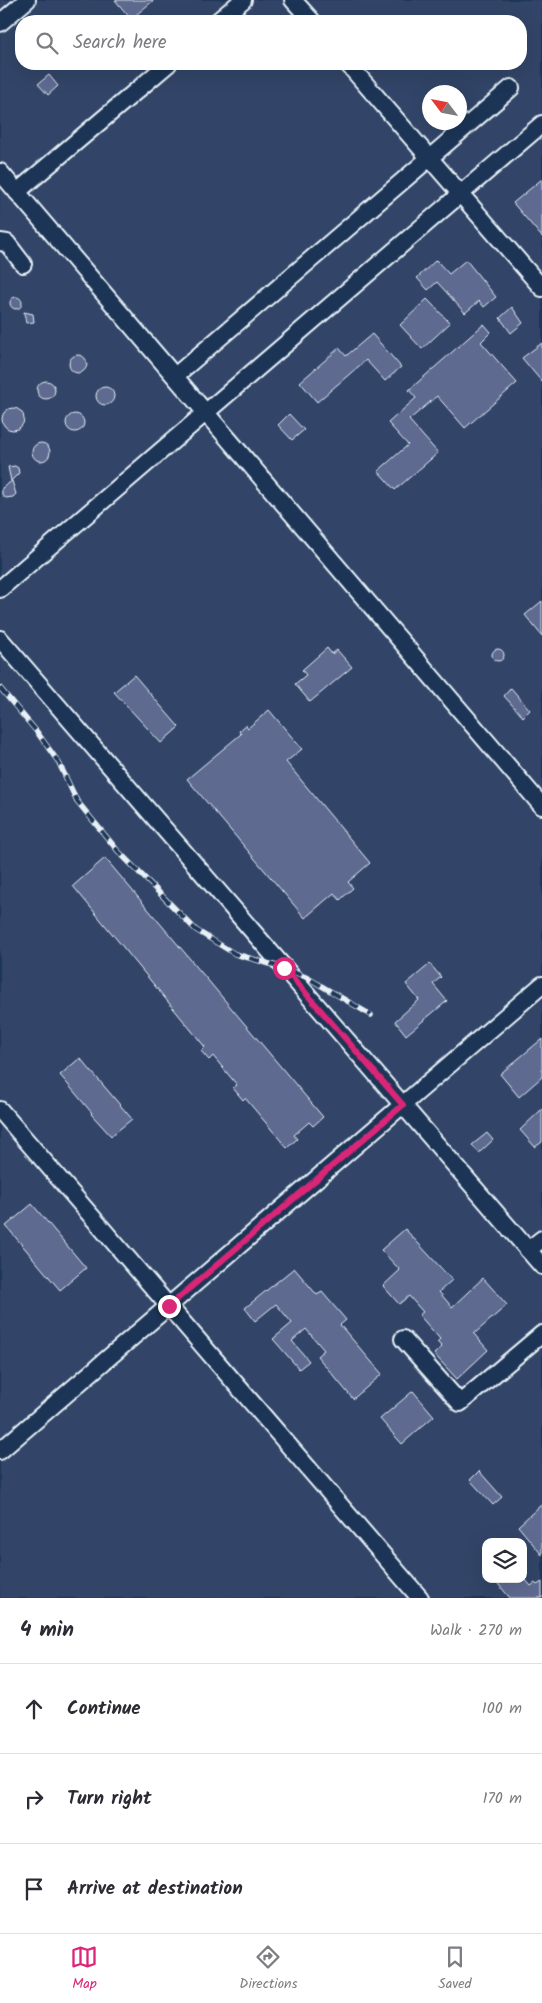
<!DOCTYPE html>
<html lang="en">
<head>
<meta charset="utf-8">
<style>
	body { margin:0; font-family:Kalam,sans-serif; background:#f7f7f7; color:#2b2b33 }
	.controls { position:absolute; right:15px; bottom:15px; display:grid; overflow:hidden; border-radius:10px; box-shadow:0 5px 20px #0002 }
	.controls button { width:45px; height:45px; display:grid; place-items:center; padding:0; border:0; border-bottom:1px solid #e1e1e2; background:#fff; color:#2b2b33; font:25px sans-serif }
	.compass { position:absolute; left:422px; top:85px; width:45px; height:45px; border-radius:50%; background:#fff; box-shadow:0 5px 20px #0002; rotate:302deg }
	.stop { position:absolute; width:15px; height:15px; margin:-11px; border:4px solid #db2777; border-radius:50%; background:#fff }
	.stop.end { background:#db2777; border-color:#fff; box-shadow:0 1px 5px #0008 }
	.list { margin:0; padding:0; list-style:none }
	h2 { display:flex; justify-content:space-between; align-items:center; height:65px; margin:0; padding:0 20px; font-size:21px }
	h2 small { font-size:16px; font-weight:400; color:#7c7c81 }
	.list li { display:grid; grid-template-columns:32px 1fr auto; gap:15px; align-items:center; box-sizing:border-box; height:90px; padding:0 20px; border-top:1px solid #e1e1e2 }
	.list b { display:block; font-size:19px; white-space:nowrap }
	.list em { font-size:16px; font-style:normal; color:#7c7c81 }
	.icon { flex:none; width:28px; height:28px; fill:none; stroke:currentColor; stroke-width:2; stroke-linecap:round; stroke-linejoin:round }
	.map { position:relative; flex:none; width:542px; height:1598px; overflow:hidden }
	.search { position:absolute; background:#fff; box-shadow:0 5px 20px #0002; left:15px; right:15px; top:15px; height:55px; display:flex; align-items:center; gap:12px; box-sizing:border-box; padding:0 18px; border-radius:20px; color:#7c7c81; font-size:19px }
	.sheet { height:335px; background:#fff }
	nav { display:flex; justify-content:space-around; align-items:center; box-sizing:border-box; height:70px; border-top:1px solid #e1e1e2; background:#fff; font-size:14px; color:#7c7c81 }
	nav a { display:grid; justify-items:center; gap:2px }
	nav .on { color:#db2777 }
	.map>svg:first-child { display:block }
	.built { fill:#304568; fill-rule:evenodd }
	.building { fill:#5e6a91; stroke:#e8f1f8 }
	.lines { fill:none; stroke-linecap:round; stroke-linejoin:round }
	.minor-casing { stroke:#e8f1f8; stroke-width:20 }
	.minor { stroke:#1d3557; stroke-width:16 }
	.rail-casing { stroke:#e8f1f8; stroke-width:5.5 }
	.rail { stroke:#1d3557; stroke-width:4; stroke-dasharray:11; stroke-linecap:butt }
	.route { stroke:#db2777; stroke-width:6 }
</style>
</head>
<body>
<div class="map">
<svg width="542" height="1598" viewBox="0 0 542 1598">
	<rect width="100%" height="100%" fill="#1d3557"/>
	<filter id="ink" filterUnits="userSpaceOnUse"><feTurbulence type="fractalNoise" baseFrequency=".02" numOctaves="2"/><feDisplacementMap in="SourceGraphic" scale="10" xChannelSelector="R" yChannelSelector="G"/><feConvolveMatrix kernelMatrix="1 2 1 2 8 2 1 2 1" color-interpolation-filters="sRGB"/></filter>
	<g filter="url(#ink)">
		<path class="built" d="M0 0H542V1598H0ZM21 21H521V64H21ZM430 92H460V122H430ZM486 1542H523V1579H486Z"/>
		<g class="building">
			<polygon points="115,0 154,0 131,19"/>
			<polygon points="49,75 58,86 48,95 38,84"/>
			<polygon points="542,179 542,237 513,203"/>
			<polygon points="436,260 449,274 466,260 496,297 484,307 479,301 465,313 437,282 428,290 417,278"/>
			<circle cx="16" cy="303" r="6"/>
			<polygon points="427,299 450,323 422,349 400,325"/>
			<polygon points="512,307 523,323 511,333 500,318"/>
			<polygon points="24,312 33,314 34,322 26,323"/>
			<polygon points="484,324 491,332 481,342 517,383 465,428 437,396 409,420 438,453 395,490 378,471 408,445 388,423 416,398 409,390"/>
			<polygon points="372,334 401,367 385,381 366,360 317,402 300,382 339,348 346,356"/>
			<polygon points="542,343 542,382 522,358"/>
			<circle cx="78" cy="364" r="9"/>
			<circle cx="46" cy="390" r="9"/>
			<circle cx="105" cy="396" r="9"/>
			<circle cx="13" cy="419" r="11"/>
			<circle cx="75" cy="423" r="9"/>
			<polygon points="289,414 304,430 292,440 278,425"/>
			<circle cx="41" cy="452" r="9"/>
			<polygon points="15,466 18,468 19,473 11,481 8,467"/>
			<polygon points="12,481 16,494 13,497 6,498 2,495 2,488"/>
			<polygon points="542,601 542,636 525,615"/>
			<polygon points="327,648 332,654 337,650 352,667 310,702 295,684 306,675 302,670"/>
			<circle cx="498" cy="655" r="6"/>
			<polygon points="134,675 179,727 161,743 114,692"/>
			<polygon points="511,688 530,710 523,717 504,696"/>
			<polygon points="269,710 302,749 286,762 370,863 348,882 353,888 340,900 334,893 305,918 187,779 241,734 239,731 246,725 248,728"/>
			<polygon points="105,858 323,1117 313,1126 309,1122 294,1135 297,1139 287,1148 245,1098 243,1100 233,1088 237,1085 213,1056 209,1060 201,1051 205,1047 73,886"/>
			<polygon points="430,964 441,977 433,984 447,1001 406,1035 395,1021 419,1000 406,984"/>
			<polygon points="542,1039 542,1077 519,1097 500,1074"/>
			<polygon points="80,1058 132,1119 111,1136 91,1114 92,1113 60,1075"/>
			<polygon points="542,1109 542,1142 535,1147 520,1130"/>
			<polygon points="487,1133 493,1140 479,1153 472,1145"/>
			<polygon points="32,1204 86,1268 60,1290 6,1226"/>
			<polygon points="405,1229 452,1280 439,1292 452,1307 483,1278 507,1305 474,1334 488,1350 457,1379 434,1354 442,1347 437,1342 440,1339 419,1315 423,1312 409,1296 399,1304 383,1286 400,1270 381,1250"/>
			<polygon points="294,1268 317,1295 322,1292 346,1320 340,1325 382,1374 353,1399 317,1356 324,1350 306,1329 292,1341 309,1361 299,1369 273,1339 292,1323 276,1304 255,1321 245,1308"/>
			<polygon points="413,1391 434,1416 402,1444 380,1419"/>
			<polygon points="479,1471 502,1497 493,1505 470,1480"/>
			<polygon points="542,1504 542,1555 518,1526"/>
			<polygon points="494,1579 525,1579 531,1586 535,1583 537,1585 542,1582 542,1598 510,1598"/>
		</g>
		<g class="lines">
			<defs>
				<g id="minor">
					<polyline points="293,0 312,21"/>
					<polyline points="218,21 243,0"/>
					<polyline points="0,23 27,0"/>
					<polyline points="348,64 542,288"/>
					<polyline points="0,172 542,806"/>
					<polyline points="17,192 168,64"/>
					<polyline points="0,242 7,243 23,264"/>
					<polyline points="175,376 511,88"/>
					<polyline points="0,589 542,124"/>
					<polyline points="0,639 542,1266"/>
					<polyline points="0,1110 420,1598"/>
					<polyline points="528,1250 542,1239"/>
					<polyline points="403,1339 460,1403 542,1334"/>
					<polyline points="0,1451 542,985"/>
				</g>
			</defs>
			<use href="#minor" class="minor-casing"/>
			<use href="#minor" class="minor"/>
			<defs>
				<polyline id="rail" points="0,688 37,732 59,763 77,801 118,851 196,930 235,954 284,968 308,978 371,1015"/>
			</defs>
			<use href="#rail" class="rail-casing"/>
			<use href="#rail" class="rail"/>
		</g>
	</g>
	<g class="lines" filter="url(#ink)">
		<polyline class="route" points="169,1306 403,1105 284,968"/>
	</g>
</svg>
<div class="controls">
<button><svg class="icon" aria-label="layers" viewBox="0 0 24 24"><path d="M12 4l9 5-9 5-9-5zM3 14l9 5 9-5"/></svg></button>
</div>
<svg class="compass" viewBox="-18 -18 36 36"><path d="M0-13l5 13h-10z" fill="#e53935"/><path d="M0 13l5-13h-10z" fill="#7c7c81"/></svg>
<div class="stop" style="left:284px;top:968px"></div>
<div class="stop end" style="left:169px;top:1306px"></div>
<div class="search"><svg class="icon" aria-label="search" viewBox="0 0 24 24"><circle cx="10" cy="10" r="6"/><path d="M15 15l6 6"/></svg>Search here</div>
</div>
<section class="sheet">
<h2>4 min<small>Walk · 270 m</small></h2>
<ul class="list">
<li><svg class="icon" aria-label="ahead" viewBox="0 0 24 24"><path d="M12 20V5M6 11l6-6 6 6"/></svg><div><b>Continue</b></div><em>100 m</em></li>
<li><svg class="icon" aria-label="right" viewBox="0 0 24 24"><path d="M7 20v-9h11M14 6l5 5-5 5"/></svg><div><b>Turn right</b></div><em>170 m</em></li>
<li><svg class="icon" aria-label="arrive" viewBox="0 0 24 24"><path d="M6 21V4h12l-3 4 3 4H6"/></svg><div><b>Arrive at destination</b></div></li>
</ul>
</section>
<nav>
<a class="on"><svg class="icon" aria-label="map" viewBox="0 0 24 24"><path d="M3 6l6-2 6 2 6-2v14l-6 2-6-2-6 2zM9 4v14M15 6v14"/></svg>Map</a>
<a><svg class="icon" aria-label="directions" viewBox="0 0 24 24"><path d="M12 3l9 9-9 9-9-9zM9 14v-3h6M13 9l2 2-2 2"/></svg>Directions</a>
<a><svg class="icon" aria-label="saved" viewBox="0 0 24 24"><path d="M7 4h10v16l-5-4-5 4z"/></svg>Saved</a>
</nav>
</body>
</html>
